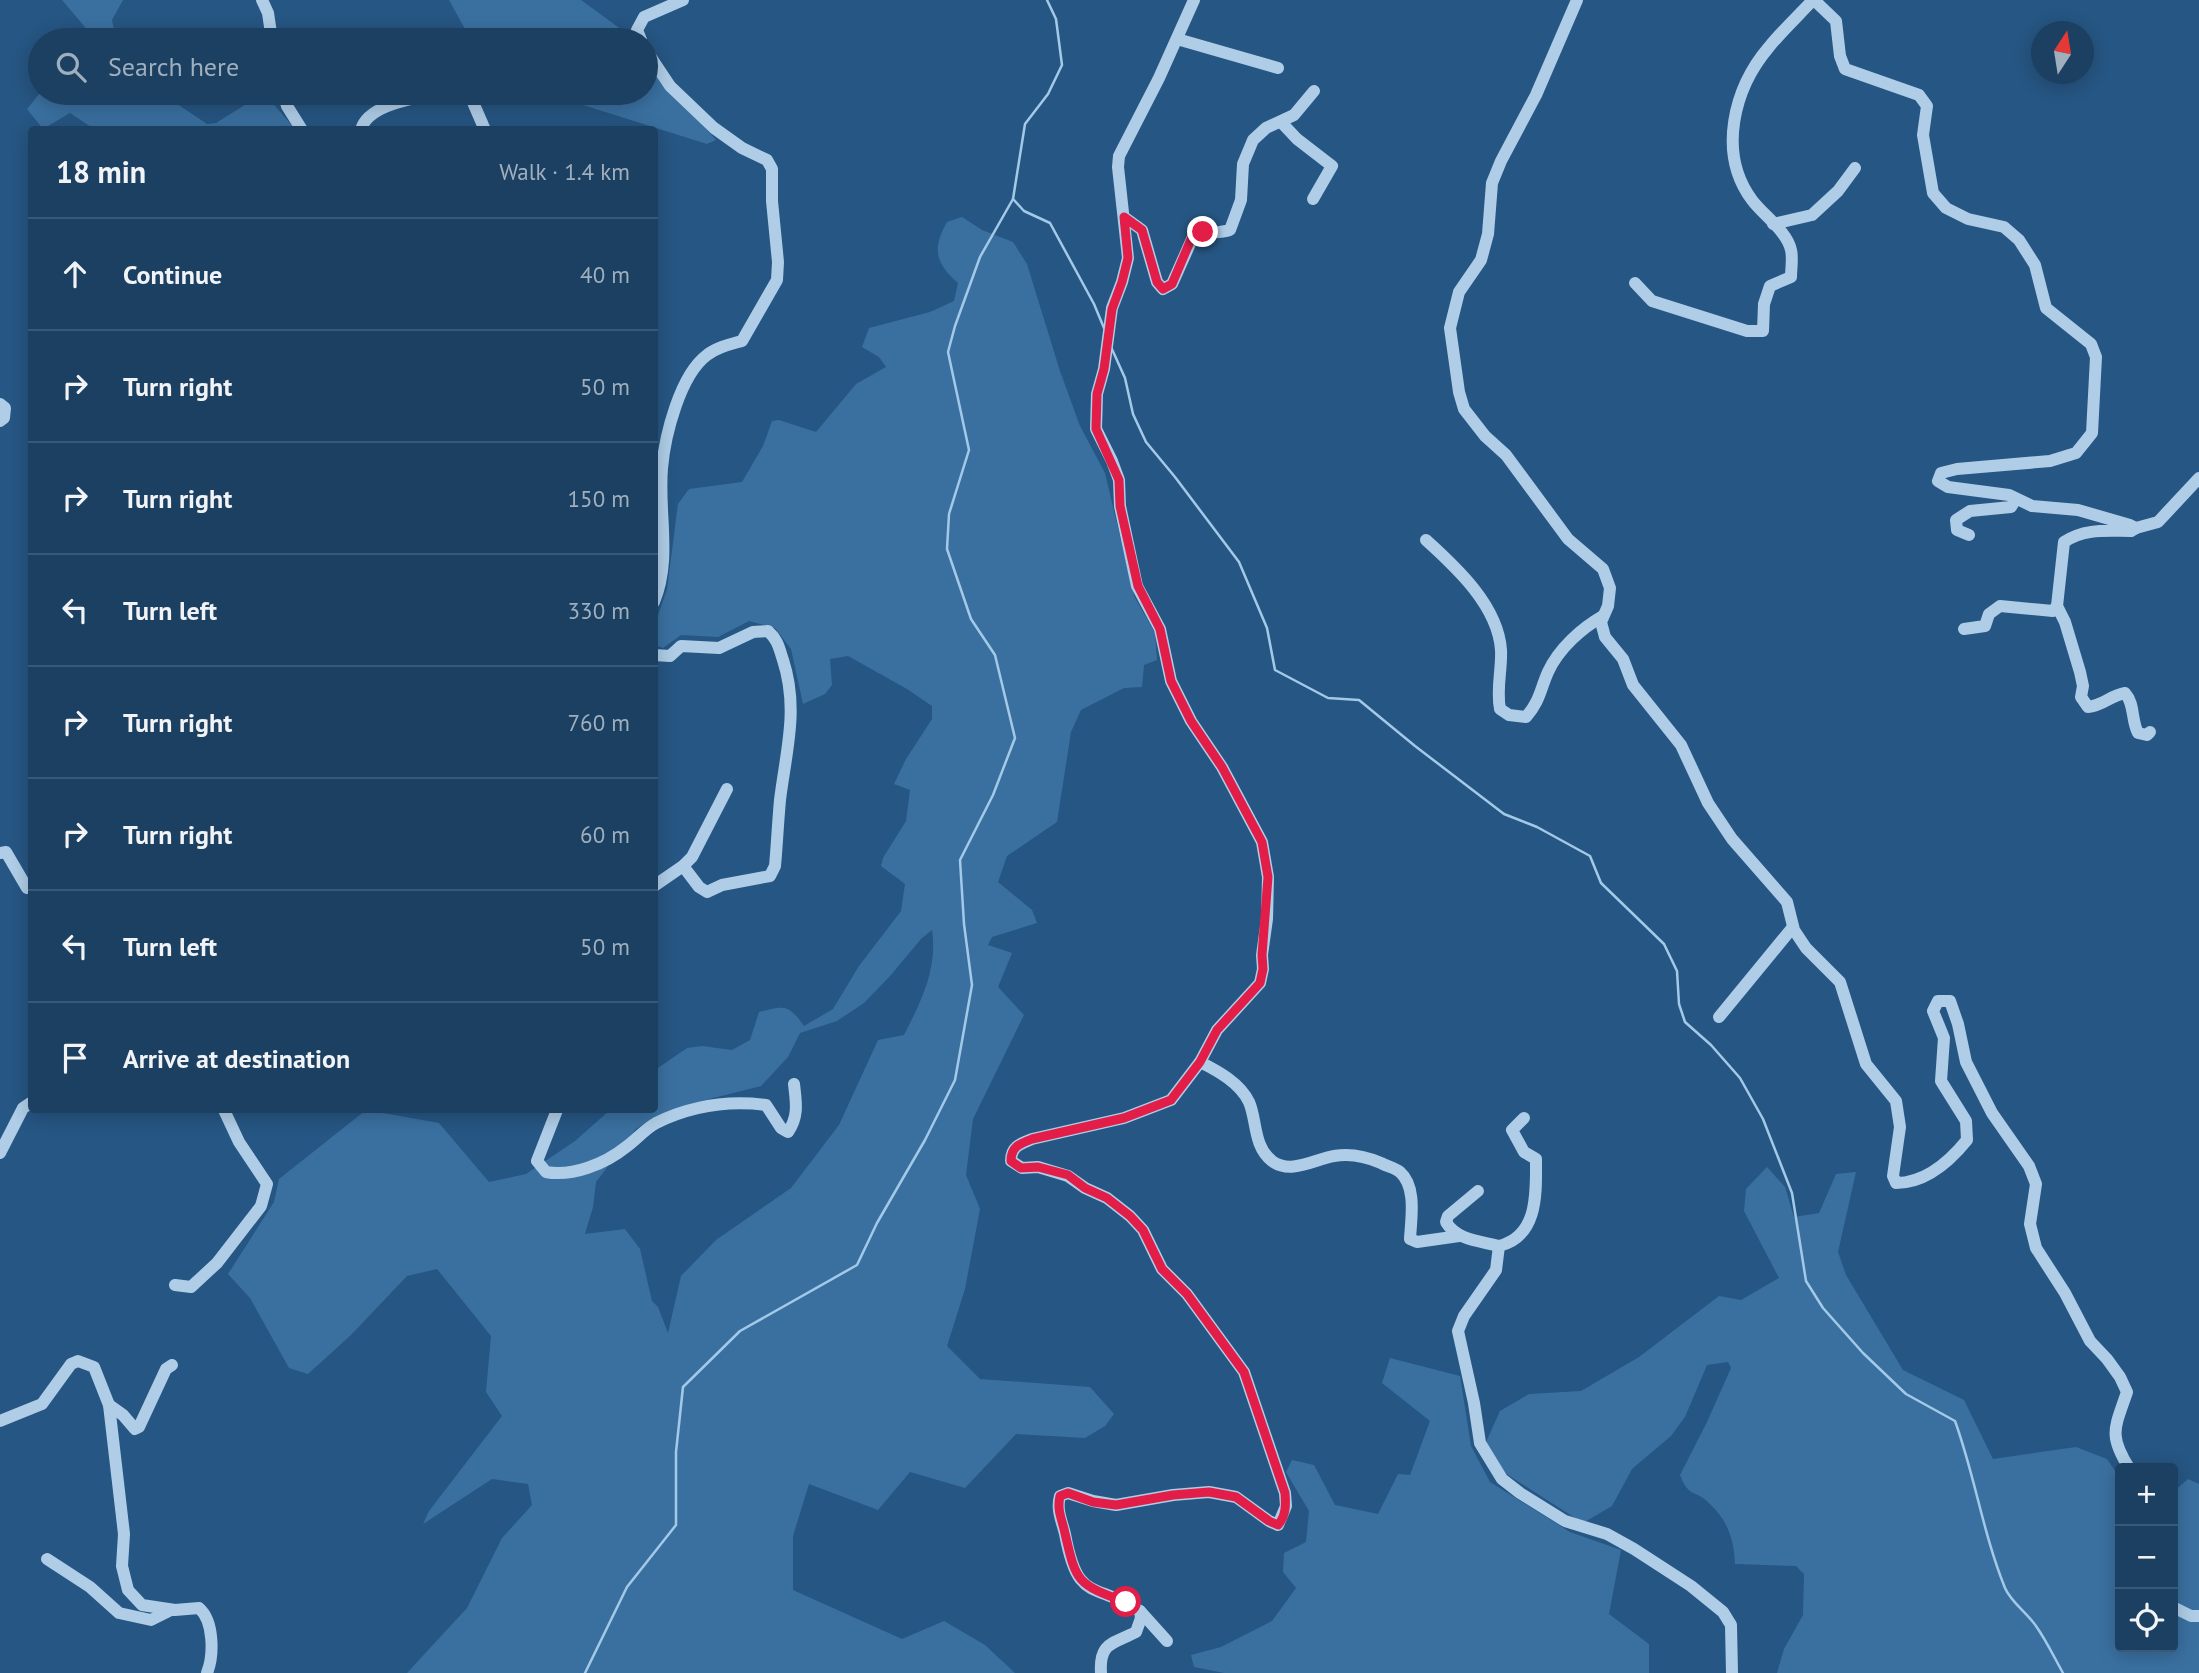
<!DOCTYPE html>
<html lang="en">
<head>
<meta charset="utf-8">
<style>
	body { margin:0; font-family:"PT Sans",sans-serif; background:#254768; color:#f1f3f6 }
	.controls { position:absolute; right:21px; bottom:21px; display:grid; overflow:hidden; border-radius:7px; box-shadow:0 4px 18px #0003 }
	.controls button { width:63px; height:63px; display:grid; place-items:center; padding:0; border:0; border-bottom:2px solid #3a5977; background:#1c4062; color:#f1f3f6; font:35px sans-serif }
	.compass { position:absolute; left:2031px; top:21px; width:63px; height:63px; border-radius:50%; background:#1c4062; box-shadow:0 4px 18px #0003; rotate:12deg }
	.stop { position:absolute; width:21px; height:21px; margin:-16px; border:5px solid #e11d48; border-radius:50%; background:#fff }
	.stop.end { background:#e11d48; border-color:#fff; box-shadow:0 2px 7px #0008 }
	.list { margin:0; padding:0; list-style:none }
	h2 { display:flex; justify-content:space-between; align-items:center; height:91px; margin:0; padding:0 28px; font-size:30px }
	h2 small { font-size:23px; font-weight:400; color:#a0afbe }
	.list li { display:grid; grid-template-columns:46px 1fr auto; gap:21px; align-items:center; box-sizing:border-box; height:112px; padding:0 28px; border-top:2px solid #3a5977 }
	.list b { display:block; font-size:26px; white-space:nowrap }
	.list em { font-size:23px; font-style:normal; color:#a0afbe }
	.icon { flex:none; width:38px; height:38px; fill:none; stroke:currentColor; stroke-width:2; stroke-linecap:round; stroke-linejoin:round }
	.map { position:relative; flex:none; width:2199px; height:1673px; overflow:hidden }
	.search { position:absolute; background:#1c4062; box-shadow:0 4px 18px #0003; left:28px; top:28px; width:630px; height:77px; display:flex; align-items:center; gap:18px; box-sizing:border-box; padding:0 24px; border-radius:38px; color:#a0afbe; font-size:26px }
	.panel { position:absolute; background:#1c4062; box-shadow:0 4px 18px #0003; left:28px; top:126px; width:630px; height:987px; border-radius:7px }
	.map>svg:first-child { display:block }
	.green { fill:#3a70a0; fill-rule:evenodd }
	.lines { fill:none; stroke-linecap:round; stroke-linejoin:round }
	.stream { stroke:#a3c9e8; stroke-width:2.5 }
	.minor { stroke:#afcde7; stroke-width:12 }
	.route { stroke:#e11d48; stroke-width:9 }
</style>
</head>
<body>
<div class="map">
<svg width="2199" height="1673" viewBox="0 0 2199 1673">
	<rect width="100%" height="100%" fill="#265683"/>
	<g class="green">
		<polygon points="62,0 123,0 112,20 116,40 84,40 90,33"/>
		<polygon points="449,0 581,0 618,27 630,40 471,40"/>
		<polygon points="646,59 716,140 707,144 545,93 646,93"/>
		<polygon points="40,93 161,93 207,124 216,123 264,93 295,129 94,129 70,113 43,129 27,109"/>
		<path d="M962 217 982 230 1013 242 1027 264 1060 371 1080 426 1105 473 1134 596 1155 633 1157 660 1144 665 1142 687 1124 688 1081 710 1071 732 1057 822 1007 856 998 882 1032 910 1037 923 992 937 988 945 1012 953 998 987 1024 1015 973 1119 966 1175 980 1209 965 1289 947 1346 980 1379 1090 1387 1114 1414 1105 1426 1085 1438 1016 1434 965 1488 910 1472 878 1510 809 1484 793 1536V1590L902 1639 944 1621 985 1645 1015 1673H407L467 1608 502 1538 532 1505 528 1484 492 1479 423 1524 429 1511 502 1416 486 1392 491 1336 437 1269 407 1276 351 1335 308 1374 289 1368 250 1298 228 1274 274 1202 279 1179 366 1110 439 1123 489 1182 526 1174 575 1141 610 1110H654L655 1070 687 1048 702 1046 732 1050 750 1040 759 1012C784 1006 788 1003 804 1026L833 1009 859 966 901 911 905 884 881 866 883 858 906 821 910 790 894 784 906 759 932 719V706L907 689 848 656 830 659 832 685 825 694 803 704 791 649 775 628 749 621 718 637 681 635 663 648 655 645V624L667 589 678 504 689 489 742 482 763 446 772 421 779 420 816 432 856 384 886 367 879 357 862 347 869 328 930 312 954 301 958 283C935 263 932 248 947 222ZM932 930C938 968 921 1002 904 1035L878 1040 839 1125 791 1188 716 1240 681 1276 668 1333 658 1307 652 1301 640 1249 625 1229 585 1234 593 1207 596 1182 636 1129 654 1117 693 1103 761 1086 788 1057 800 1033 837 1021 864 1003 891 975 921 939Z"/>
		<path d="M1767 1167 1785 1187 1794 1217 1819 1213 1836 1174 1856 1172 1838 1252 1846 1275 1903 1370 1964 1400 1993 1459 2076 1447 2107 1459 2120 1478V1647H2173V1492L2188 1479 2199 1484V1673H1777L1784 1649 1803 1615 1804 1574 1796 1566 1735 1564C1734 1540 1728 1521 1710 1504 1696 1489 1689 1499 1680 1475L1707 1422 1731 1368 1728 1362 1707 1365 1685 1417 1671 1436 1632 1469 1612 1506 1583 1523 1505 1473 1486 1442 1500 1411 1529 1394 1581 1391 1639 1357 1719 1296 1741 1300 1779 1278 1744 1211 1746 1189Z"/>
		<polygon points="1390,1358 1460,1376 1471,1446 1490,1482 1570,1532 1621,1550 1609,1614 1649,1644 1649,1673 1224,1673 1194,1667 1191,1655 1221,1647 1272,1621 1296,1588 1283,1572 1284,1553 1306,1542 1309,1511 1286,1472 1292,1460 1314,1465 1335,1505 1378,1514 1398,1474 1410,1475 1430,1421 1382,1383"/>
	</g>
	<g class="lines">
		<g class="stream">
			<polyline points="1047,0 1056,19 1062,65 1048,94 1025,124 1013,199 1024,211 1050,223 1094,304 1104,328"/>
			<path d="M1111 347 1125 378 1133 414 1146 442 1175 477 1239 562 1267 628 1275 670 1328 698 1359 700 1415 746 1504 814 1537 827 1590 856 1601 883 1664 944 1677 971 1679 1004 1685 1022 1711 1045 1740 1078 1763 1119 1792 1193 1806 1281 1823 1308 1863 1353 1906 1394 1955 1421C1975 1476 1983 1534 2005 1588 2011 1602 2027 1613 2036 1626 2046 1640 2054 1657 2063 1673"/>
			<polyline points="585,1673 627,1587 676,1525 676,1452 683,1387 740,1331 857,1265 877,1223 925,1140 955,1080 972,985 964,924 960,860 993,795 1015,738 995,655 971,619 947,549 949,514 969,450 948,352 955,326 980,257 1013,199"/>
		</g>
		<g class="minor">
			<polyline points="262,0 268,13 272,40"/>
			<path d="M1577 0 1536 95 1501 161 1492 183 1488 234 1481 260 1459 292 1450 328 1459 392 1464 409 1485 436 1506 455 1568 539 1603 569 1610 588 1608 606 1601 622 1605 637 1623 659 1633 685 1681 745 1708 803 1732 839 1787 902 1794 930 1806 948 1840 982 1866 1064 1896 1101 1900 1127 1893 1176 1896 1183C1925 1183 1950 1161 1967 1140L1966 1121 1941 1081 1944 1038 1933 1011 1938 1001H1950L1958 1024 1966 1062 1992 1113 2029 1166 2036 1184 2030 1224 2036 1248 2065 1293 2090 1341 2107 1359 2120 1377 2127 1392C2115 1428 2108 1434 2129 1468"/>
			<path d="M1814 0 1836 21 1840 56 1845 69 1919 95 1927 106 1923 135 1933 193 1946 208 1968 219 2004 227 2019 240 2035 265 2046 308 2091 344 2096 357 2092 433 2076 453 2050 461 1957 469 1941 473 1938 481 1948 487 2009 495 2032 506 2078 510 2130 525 2136 528 2131 531C2107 531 2085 528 2064 542L2057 606 2065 622 2080 672 2083 686 2081 697 2088 707C2103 706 2111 695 2125 693 2135 704 2131 720 2138 733L2147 735 2150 732"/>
			<polyline points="1177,39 1278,68"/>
			<polyline points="641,40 637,30 644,17 683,0"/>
			<path d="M646 50 670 86 714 128 742 148 767 160 772 169V201L778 262 777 280 742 341C731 344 717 347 707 355 680 375 665 435 662 468 658 513 672 559 654 602"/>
			<polyline points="283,93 287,106 302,130"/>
			<polyline points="457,93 472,100 485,130"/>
			<polyline points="1281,122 1297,139 1332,166 1313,199"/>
			<path d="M361 130C367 104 417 98 439 93"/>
			<path d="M1124 217 1142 230 1157 282 1163 289 1172 284 1193 237C1205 231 1216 234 1230 230L1241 200 1243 164 1253 140 1266 128 1294 115 1314 91"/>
			<polyline points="1773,224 1812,215 1838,191 1855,168"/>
			<path d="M1635 283 1652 301 1747 331H1763L1764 304 1770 286 1791 277C1791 269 1793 258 1791 250 1787 231 1763 215 1752 200 1717 153 1734 88 1769 47 1782 31 1798 16 1813 0"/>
			<polyline points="0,404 5,408 4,418 0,421"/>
			<polyline points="2136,528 2158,522 2199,478"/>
			<polyline points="1969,535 1957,530 1956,520 1970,511 2011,507 2015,500"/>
			<path d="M1426 540C1457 568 1498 606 1501 650 1502 670 1496 689 1500 709L1509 715 1526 717C1540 701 1540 690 1548 672 1559 648 1582 628 1603 616"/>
			<polyline points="1964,629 1985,626 1989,614 2000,606 2053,611 2057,606"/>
			<path d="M654 655 670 656 681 646 719 648 753 632 768 631C778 640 779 648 783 660 799 709 786 751 780 800 778 822 777 844 775 866L770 876 722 885 707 892 699 887 683 866"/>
			<polyline points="0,853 6,852 27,888"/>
			<polyline points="654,886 683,866 692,857 727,789"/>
			<polyline points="1719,1017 1793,927"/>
			<path d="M1200 1062C1218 1071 1240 1083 1249 1102 1257 1120 1253 1146 1272 1161 1291 1175 1315 1159 1334 1156 1351 1153 1365 1156 1381 1163 1386 1166 1395 1168 1400 1172 1417 1187 1411 1219 1410 1239L1417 1242 1459 1236"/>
			<path d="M557 1110 537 1161 546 1172C572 1177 605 1164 626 1147 636 1140 645 1129 656 1123 691 1106 727 1100 766 1105L781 1128 788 1132C799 1116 796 1102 794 1084"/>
			<path d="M1524 1118 1512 1130 1524 1152 1536 1159C1536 1192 1539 1236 1499 1246L1496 1270 1464 1316 1458 1331 1474 1403 1480 1443 1502 1479 1520 1493 1565 1521 1607 1534 1634 1549 1691 1586 1723 1612 1731 1625 1732 1673"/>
			<polyline points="0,1153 23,1108 32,1102"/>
			<path d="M1478 1191 1448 1216 1446 1222C1456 1240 1480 1241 1499 1246"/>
			<polyline points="175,1285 191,1287 217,1263 261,1206 267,1184 239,1142 224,1110"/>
			<polyline points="109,1405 123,1415 135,1429 139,1427 166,1369 172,1365"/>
			<path d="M0 1421 42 1404 71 1364 78 1361 94 1367 109 1405 124 1534 122 1566 128 1590 142 1605 175 1610 199 1608C214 1621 214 1655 207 1673"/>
			<polyline points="47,1559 90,1587 119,1613 151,1620 171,1610"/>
			<polyline points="2173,1607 2191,1616 2199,1616"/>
			<polyline points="1140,1611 1167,1641"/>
			<path d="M1101 1673C1099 1642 1113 1644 1136 1632L1141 1618 1140 1611C1092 1581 1078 1603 1065 1534 1062 1521 1056 1510 1060 1496L1068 1493 1093 1501 1116 1505 1173 1495 1209 1492 1236 1497 1269 1521 1278 1525 1286 1506 1285 1493 1244 1372 1187 1294 1162 1269 1143 1230 1130 1216 1107 1198 1085 1188 1068 1176 1038 1167 1022 1168 1011 1161C1011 1147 1019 1144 1032 1139L1124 1118 1171 1100 1200 1062 1217 1030 1260 983 1263 969 1262 955 1267 919 1268 877 1262 842 1222 767 1191 721 1171 681 1160 629 1137 586 1120 506 1119 480 1112 461 1096 429 1097 394 1104 369 1112 308 1122 282 1128 258 1118 167 1119 156 1159 78 1194 0"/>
		</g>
	</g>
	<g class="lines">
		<path class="route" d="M1126 1602C1074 1584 1076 1580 1064 1529 1061 1517 1057 1509 1060 1496L1068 1493 1093 1502 1116 1505 1173 1495 1209 1492 1236 1497 1269 1521 1278 1525C1286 1516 1286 1505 1285 1493L1244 1372 1187 1294 1162 1269 1143 1230 1130 1216 1107 1198 1085 1188 1068 1175 1038 1167 1021 1168 1011 1161C1011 1147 1019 1144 1032 1139L1124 1118 1171 1100 1200 1062 1217 1030 1260 983 1263 969 1262 955 1268 877 1262 842 1222 767 1191 721 1171 681 1160 629 1138 586 1120 506 1119 480 1096 429 1097 394 1104 369 1112 309 1122 282 1128 258 1124 217 1142 230 1157 282 1163 289 1172 284 1192 237 1203 232"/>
	</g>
</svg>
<div class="controls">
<button>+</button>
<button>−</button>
<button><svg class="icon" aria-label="locate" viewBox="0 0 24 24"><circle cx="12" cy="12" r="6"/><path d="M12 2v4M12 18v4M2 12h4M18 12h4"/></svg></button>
</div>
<svg class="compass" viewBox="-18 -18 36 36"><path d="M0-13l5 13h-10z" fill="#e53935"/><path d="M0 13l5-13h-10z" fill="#a0afbe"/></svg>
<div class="stop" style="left:1126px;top:1602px"></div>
<div class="stop end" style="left:1203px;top:232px"></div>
<div class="search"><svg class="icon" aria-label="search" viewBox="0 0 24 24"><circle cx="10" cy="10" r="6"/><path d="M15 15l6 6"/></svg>Search here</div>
<section class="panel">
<h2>18 min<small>Walk · 1.4 km</small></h2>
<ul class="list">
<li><svg class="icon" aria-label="ahead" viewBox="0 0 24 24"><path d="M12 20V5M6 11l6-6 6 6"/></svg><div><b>Continue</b></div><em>40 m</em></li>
<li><svg class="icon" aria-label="right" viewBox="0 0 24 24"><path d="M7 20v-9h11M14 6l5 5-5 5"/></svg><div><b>Turn right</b></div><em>50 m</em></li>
<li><svg class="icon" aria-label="right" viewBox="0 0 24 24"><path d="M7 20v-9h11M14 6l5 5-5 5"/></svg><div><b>Turn right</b></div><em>150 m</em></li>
<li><svg class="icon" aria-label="left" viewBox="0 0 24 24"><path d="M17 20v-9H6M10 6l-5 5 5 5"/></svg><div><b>Turn left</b></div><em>330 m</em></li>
<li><svg class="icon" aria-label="right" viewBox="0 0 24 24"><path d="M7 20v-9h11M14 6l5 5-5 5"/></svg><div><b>Turn right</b></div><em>760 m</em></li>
<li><svg class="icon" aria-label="right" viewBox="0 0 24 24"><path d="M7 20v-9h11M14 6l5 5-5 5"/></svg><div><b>Turn right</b></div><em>60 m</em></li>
<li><svg class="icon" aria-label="left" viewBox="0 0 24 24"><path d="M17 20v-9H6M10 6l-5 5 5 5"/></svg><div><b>Turn left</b></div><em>50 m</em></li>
<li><svg class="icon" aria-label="arrive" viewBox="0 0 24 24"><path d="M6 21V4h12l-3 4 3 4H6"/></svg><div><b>Arrive at destination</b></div></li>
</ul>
</section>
</div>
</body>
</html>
